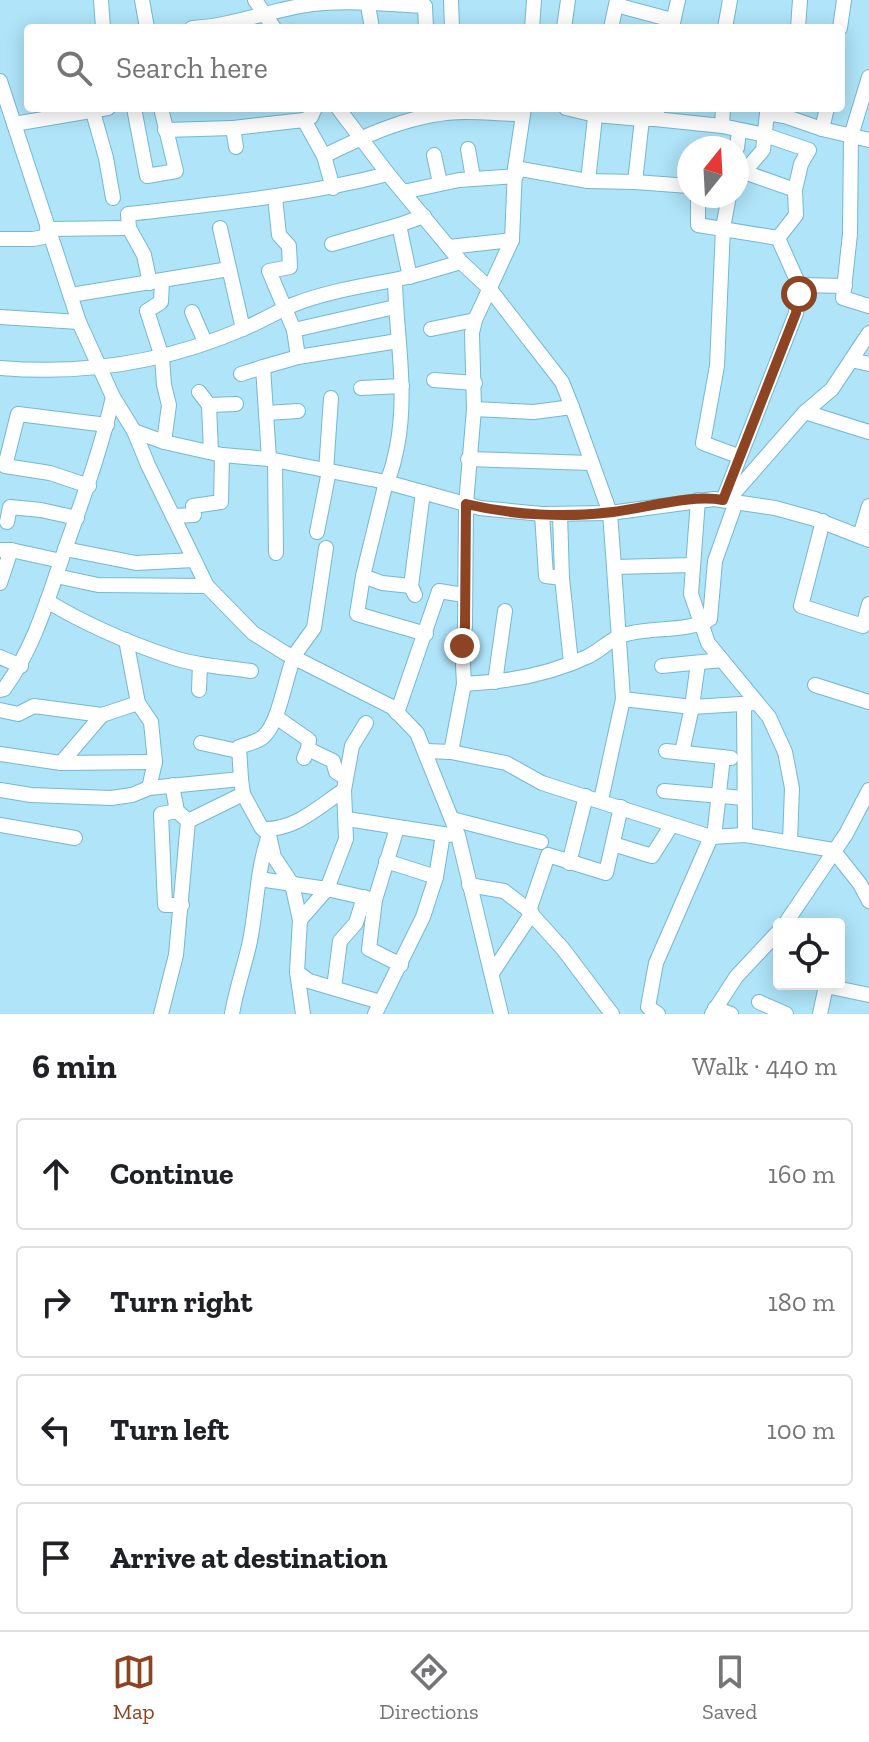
<!DOCTYPE html>
<html lang="en">
<head>
<meta charset="utf-8">
<style>
	body { margin:0; font-family:"Zilla Slab",serif; background:#f2f2f2; color:#202124 }
	.controls { position:absolute; right:24px; bottom:24px; display:grid; overflow:hidden; border-radius:8px; box-shadow:0 4px 20px #0003 }
	.controls button { width:72px; height:72px; display:grid; place-items:center; padding:0; border:0; border-bottom:2px solid #e0e0e0; background:#fff; color:#202124; font:40px sans-serif }
	.compass { position:absolute; left:677px; top:136px; width:72px; height:72px; border-radius:50%; background:#fff; box-shadow:0 4px 20px #0003; rotate:18deg }
	.stop { position:absolute; width:24px; height:24px; margin:-18px; border:6px solid #8c4423; border-radius:50%; background:#fff }
	.stop.end { background:#8c4423; border-color:#fff; box-shadow:0 2px 8px #0008 }
	.list { margin:0; padding:0; list-style:none }
	h2 { display:flex; justify-content:space-between; align-items:center; height:104px; margin:0; padding:0 32px; font-size:34px }
	h2 small { font-size:26px; font-weight:400; color:#757577 }
	.list li { display:grid; grid-template-columns:52px 1fr auto; gap:24px; align-items:center; box-sizing:border-box; height:112px; margin:0 16px 16px; padding:0 16px; border:2px solid #e0e0e0; border-radius:8px }
	.list b { display:block; font-size:30px; white-space:nowrap }
	.list em { font-size:26px; font-style:normal; color:#757577 }
	.icon { flex:none; width:44px; height:44px; fill:none; stroke:currentColor; stroke-width:2; stroke-linecap:round; stroke-linejoin:round }
	.map { position:relative; flex:none; width:869px; height:1014px; overflow:hidden }
	.search { position:absolute; background:#fff; box-shadow:0 4px 20px #0003; left:24px; right:24px; top:24px; height:88px; display:flex; align-items:center; gap:20px; box-sizing:border-box; padding:0 28px; border-radius:8px; color:#757577; font-size:30px }
	.sheet { height:616px; background:#fff }
	nav { display:flex; justify-content:space-around; align-items:center; box-sizing:border-box; height:112px; border-top:2px solid #e0e0e0; background:#fff; font-size:22px; color:#757577 }
	nav a { display:grid; justify-items:center; gap:4px }
	nav .on { color:#8c4423 }
	.map>svg:first-child { display:block }
	.lines { fill:none; stroke-linecap:round; stroke-linejoin:round }
	.minor-casing { stroke:#75b8d1; stroke-width:16 }
	.minor { stroke:#fff; stroke-width:14 }
	.route { stroke:#8c4423; stroke-width:10 }
</style>
</head>
<body>
<div class="map">
<svg width="869" height="1014" viewBox="0 0 869 1014">
	<rect width="100%" height="100%" fill="#afe4f9"/>
	<g class="lines">
		<defs>
			<g id="minor">
				<polyline points="101,0 103,28"/>
				<polyline points="142,0 147,28"/>
				<polyline points="255,0 274,28"/>
				<polyline points="367,0 372,28"/>
				<polyline points="451,0 452,28"/>
				<polyline points="616,5 672,20"/>
				<polyline points="672,27 678,0"/>
				<path d="M192 28C233 26 272 9 313 4 349 0 388 4 425 6L426 28"/>
				<polyline points="532,28 534,0"/>
				<polyline points="564,28 568,0"/>
				<polyline points="611,28 617,0"/>
				<polyline points="725,28 730,0"/>
				<polyline points="798,28 800,0"/>
				<polyline points="840,28 844,0"/>
				<polyline points="869,77 851,136 850,234 843,298 869,306"/>
				<polyline points="0,81 79,322 113,397 134,431 148,465 207,586 253,633 285,653 392,707 417,733 458,835 501,1014"/>
				<polyline points="134,108 147,176 176,171 161,108"/>
				<polyline points="315,108 311,117 304,120 324,156 333,188"/>
				<polyline points="338,108 388,174 461,262 489,288 562,382 572,407 610,513 614,567 623,699 601,800"/>
				<polyline points="566,108 595,115 642,119"/>
				<polyline points="723,108 722,126 765,135 809,150 801,164 795,190 796,215 778,238 799,285 796,313 723,500"/>
				<polyline points="827,108 822,129 869,140"/>
				<polyline points="93,112 106,158 113,198"/>
				<polyline points="784,116 822,129"/>
				<polyline points="655,119 722,126"/>
				<polyline points="14,124 108,108"/>
				<polyline points="165,130 233,128"/>
				<polyline points="236,147 233,128 304,120"/>
				<polyline points="737,148 739,131"/>
				<polyline points="468,149 473,178"/>
				<polyline points="434,155 440,183"/>
				<path d="M324 156C368 134 416 112 466 112 485 112 504 114 523 114"/>
				<polyline points="515,168 524,108"/>
				<polyline points="744,172 763,150 767,113 784,116 785,108"/>
				<polyline points="737,175 744,172 795,190"/>
				<polyline points="588,181 596,108"/>
				<polyline points="635,182 689,186"/>
				<polyline points="403,192 459,180 516,176"/>
				<polyline points="698,196 698,225 778,238"/>
				<polyline points="729,196 723,228 717,366 703,443 738,456"/>
				<polyline points="275,197 279,235 289,246 290,267 269,271 294,330"/>
				<polyline points="220,228 243,329"/>
				<polyline points="47,229 129,228"/>
				<polyline points="0,239 33,239 49,236"/>
				<polyline points="332,244 399,225"/>
				<polyline points="449,247 512,240"/>
				<polyline points="410,277 399,225 424,216"/>
				<path d="M395 280C396 336 408 390 397 447 394 459 393 471 386 482L363 576 357 614 426 634"/>
				<polyline points="162,281 161,302 147,311 162,357 164,385 169,405 164,442"/>
				<path d="M150 283 144 255 129 228 128 214C215 204 302 196 388 174"/>
				<polyline points="799,285 845,286"/>
				<polyline points="71,295 229,269"/>
				<polyline points="192,312 205,342"/>
				<polyline points="0,317 79,322"/>
				<polyline points="431,329 475,320"/>
				<polyline points="298,357 294,330 395,307"/>
				<polyline points="851,360 869,364"/>
				<path d="M0 368C84 375 167 362 245 328 262 321 278 311 295 304 331 290 370 285 408 277 426 273 443 267 461 262"/>
				<polyline points="241,374 263,367"/>
				<polyline points="434,380 475,383"/>
				<polyline points="361,388 402,386"/>
				<polyline points="199,392 209,405 211,452"/>
				<polyline points="209,405 236,404"/>
				<polyline points="474,409 534,412 572,407"/>
				<polyline points="805,412 869,432"/>
				<polyline points="267,413 298,411"/>
				<polyline points="134,431 164,442 222,455 269,459 386,482 480,508 542,514 610,513 714,499 775,508 815,519 869,540"/>
				<polyline points="269,459 263,367 298,357 398,341"/>
				<polyline points="468,459 590,463"/>
				<polyline points="275,461 276,553"/>
				<polyline points="326,471 331,398"/>
				<polyline points="89,486 50,473 5,466 18,414 107,425"/>
				<polyline points="698,500 691,594 708,643 769,717 785,752 792,788 790,842"/>
				<polyline points="728,500 805,412 832,389 869,333"/>
				<polyline points="542,514 546,576 562,578"/>
				<polyline points="560,514 562,578 571,663"/>
				<polyline points="173,516 194,515 193,506 221,502 222,455"/>
				<polyline points="823,521 801,606 863,626 869,604"/>
				<polyline points="7,522 10,507 41,510 77,518"/>
				<polyline points="317,532 329,471"/>
				<polyline points="860,536 869,506"/>
				<polyline points="65,549 136,563 194,560"/>
				<polyline points="0,550 11,550 61,561"/>
				<polyline points="614,567 693,565"/>
				<polyline points="56,576 98,585 207,586"/>
				<polyline points="363,576 382,583 411,586"/>
				<polyline points="0,583 11,550"/>
				<polyline points="415,595 411,586 423,492"/>
				<path d="M47 601C85 624 129 643 171 657 197 666 225 667 251 671"/>
				<polyline points="126,640 138,703 151,722 155,762 149,788"/>
				<polyline points="0,657 21,666"/>
				<polyline points="293,657 314,628 326,548"/>
				<polyline points="662,666 722,660"/>
				<polyline points="495,682 505,611"/>
				<path d="M464 684C508 682 549 675 589 656 600 650 609 641 620 636 647 626 687 633 710 619L715 561 736 502"/>
				<polyline points="815,685 869,702"/>
				<path d="M0 690 4 689C32 651 46 605 61 561 80 506 100 454 113 397"/>
				<polyline points="199,690 200,664"/>
				<polyline points="623,699 692,707 757,703"/>
				<polyline points="744,704 745,835"/>
				<polyline points="0,710 18,714 34,706 102,715 138,703"/>
				<polyline points="397,713 439,591 464,595"/>
				<polyline points="276,717 309,740 308,749 304,758"/>
				<polyline points="201,743 238,751"/>
				<polyline points="308,749 333,761 336,772 346,778"/>
				<polyline points="426,751 451,752 506,763 542,783 711,837 745,835 833,850 860,884 869,901"/>
				<polyline points="666,751 731,758"/>
				<polyline points="451,752 464,684 462,646 465,627 466,504 474,409 472,333 475,320 512,240 515,168 588,181 635,182 642,119 655,119 658,108"/>
				<polyline points="682,752 692,707 698,663"/>
				<polyline points="0,754 61,763 102,715"/>
				<polyline points="61,763 155,762"/>
				<polyline points="241,779 243,794 261,827 269,835 274,857 292,884 300,920"/>
				<path d="M0 790 31 795 111 798 132 795 149 788 241 779 239 747C247 744 257 742 263 737 279 724 285 678 294 657"/>
				<polyline points="664,791 744,798"/>
				<polyline points="177,811 161,814 165,905 182,905"/>
				<polyline points="347,819 449,835"/>
				<polyline points="452,819 541,842"/>
				<polyline points="188,821 243,794"/>
				<polyline points="0,825 75,838"/>
				<polyline points="397,828 375,900 369,949 401,965"/>
				<path d="M263 829C296 830 318 807 344 790"/>
				<polyline points="714,837 723,757"/>
				<polyline points="613,844 652,856 671,826"/>
				<polyline points="386,861 436,877"/>
				<polyline points="569,863 586,796"/>
				<polyline points="259,879 327,889 375,900"/>
				<polyline points="469,885 504,891 526,908 563,949 612,1014"/>
				<polyline points="529,911 548,855 606,873 621,807"/>
				<polyline points="785,924 846,834 869,790"/>
				<polyline points="297,972 309,981 380,1002"/>
				<polyline points="492,973 532,913"/>
				<polyline points="334,988 340,941 356,923 364,897"/>
				<polyline points="759,1002 786,1014"/>
				<polyline points="715,1008 731,1014"/>
				<polyline points="161,1014 176,955 188,821 177,811 172,785"/>
				<path d="M232 1014C236 989 245 965 250 941 257 905 257 869 269 835"/>
				<polyline points="303,1014 297,972 300,920 327,889 346,839 344,790 352,746 366,723"/>
				<polyline points="375,1014 423,917 436,877 443,834"/>
				<polyline points="658,1014 648,1007 656,963 711,837"/>
				<polyline points="712,1014 736,977 779,931"/>
				<polyline points="820,1014 826,986 869,995"/>
			</g>
		</defs>
		<use href="#minor" class="minor-casing"/>
		<use href="#minor" class="minor"/>
	</g>
	<g class="lines">
		<path class="route" d="M462 646 465 627 466 504C512 515 566 518 613 512 646 508 691 494 723 500L796 313 799 294"/>
	</g>
</svg>
<div class="controls">
<button><svg class="icon" aria-label="locate" viewBox="0 0 24 24"><circle cx="12" cy="12" r="6"/><path d="M12 2v4M12 18v4M2 12h4M18 12h4"/></svg></button>
</div>
<svg class="compass" viewBox="-18 -18 36 36"><path d="M0-13l5 13h-10z" fill="#e53935"/><path d="M0 13l5-13h-10z" fill="#757577"/></svg>
<div class="stop" style="left:799px;top:294px"></div>
<div class="stop end" style="left:462px;top:646px"></div>
<div class="search"><svg class="icon" aria-label="search" viewBox="0 0 24 24"><circle cx="10" cy="10" r="6"/><path d="M15 15l6 6"/></svg>Search here</div>
</div>
<section class="sheet">
<h2>6 min<small>Walk · 440 m</small></h2>
<ul class="list">
<li><svg class="icon" aria-label="ahead" viewBox="0 0 24 24"><path d="M12 20V5M6 11l6-6 6 6"/></svg><div><b>Continue</b></div><em>160 m</em></li>
<li><svg class="icon" aria-label="right" viewBox="0 0 24 24"><path d="M7 20v-9h11M14 6l5 5-5 5"/></svg><div><b>Turn right</b></div><em>180 m</em></li>
<li><svg class="icon" aria-label="left" viewBox="0 0 24 24"><path d="M17 20v-9H6M10 6l-5 5 5 5"/></svg><div><b>Turn left</b></div><em>100 m</em></li>
<li><svg class="icon" aria-label="arrive" viewBox="0 0 24 24"><path d="M6 21V4h12l-3 4 3 4H6"/></svg><div><b>Arrive at destination</b></div></li>
</ul>
</section>
<nav>
<a class="on"><svg class="icon" aria-label="map" viewBox="0 0 24 24"><path d="M3 6l6-2 6 2 6-2v14l-6 2-6-2-6 2zM9 4v14M15 6v14"/></svg>Map</a>
<a><svg class="icon" aria-label="directions" viewBox="0 0 24 24"><path d="M12 3l9 9-9 9-9-9zM9 14v-3h6M13 9l2 2-2 2"/></svg>Directions</a>
<a><svg class="icon" aria-label="saved" viewBox="0 0 24 24"><path d="M7 4h10v16l-5-4-5 4z"/></svg>Saved</a>
</nav>
</body>
</html>
